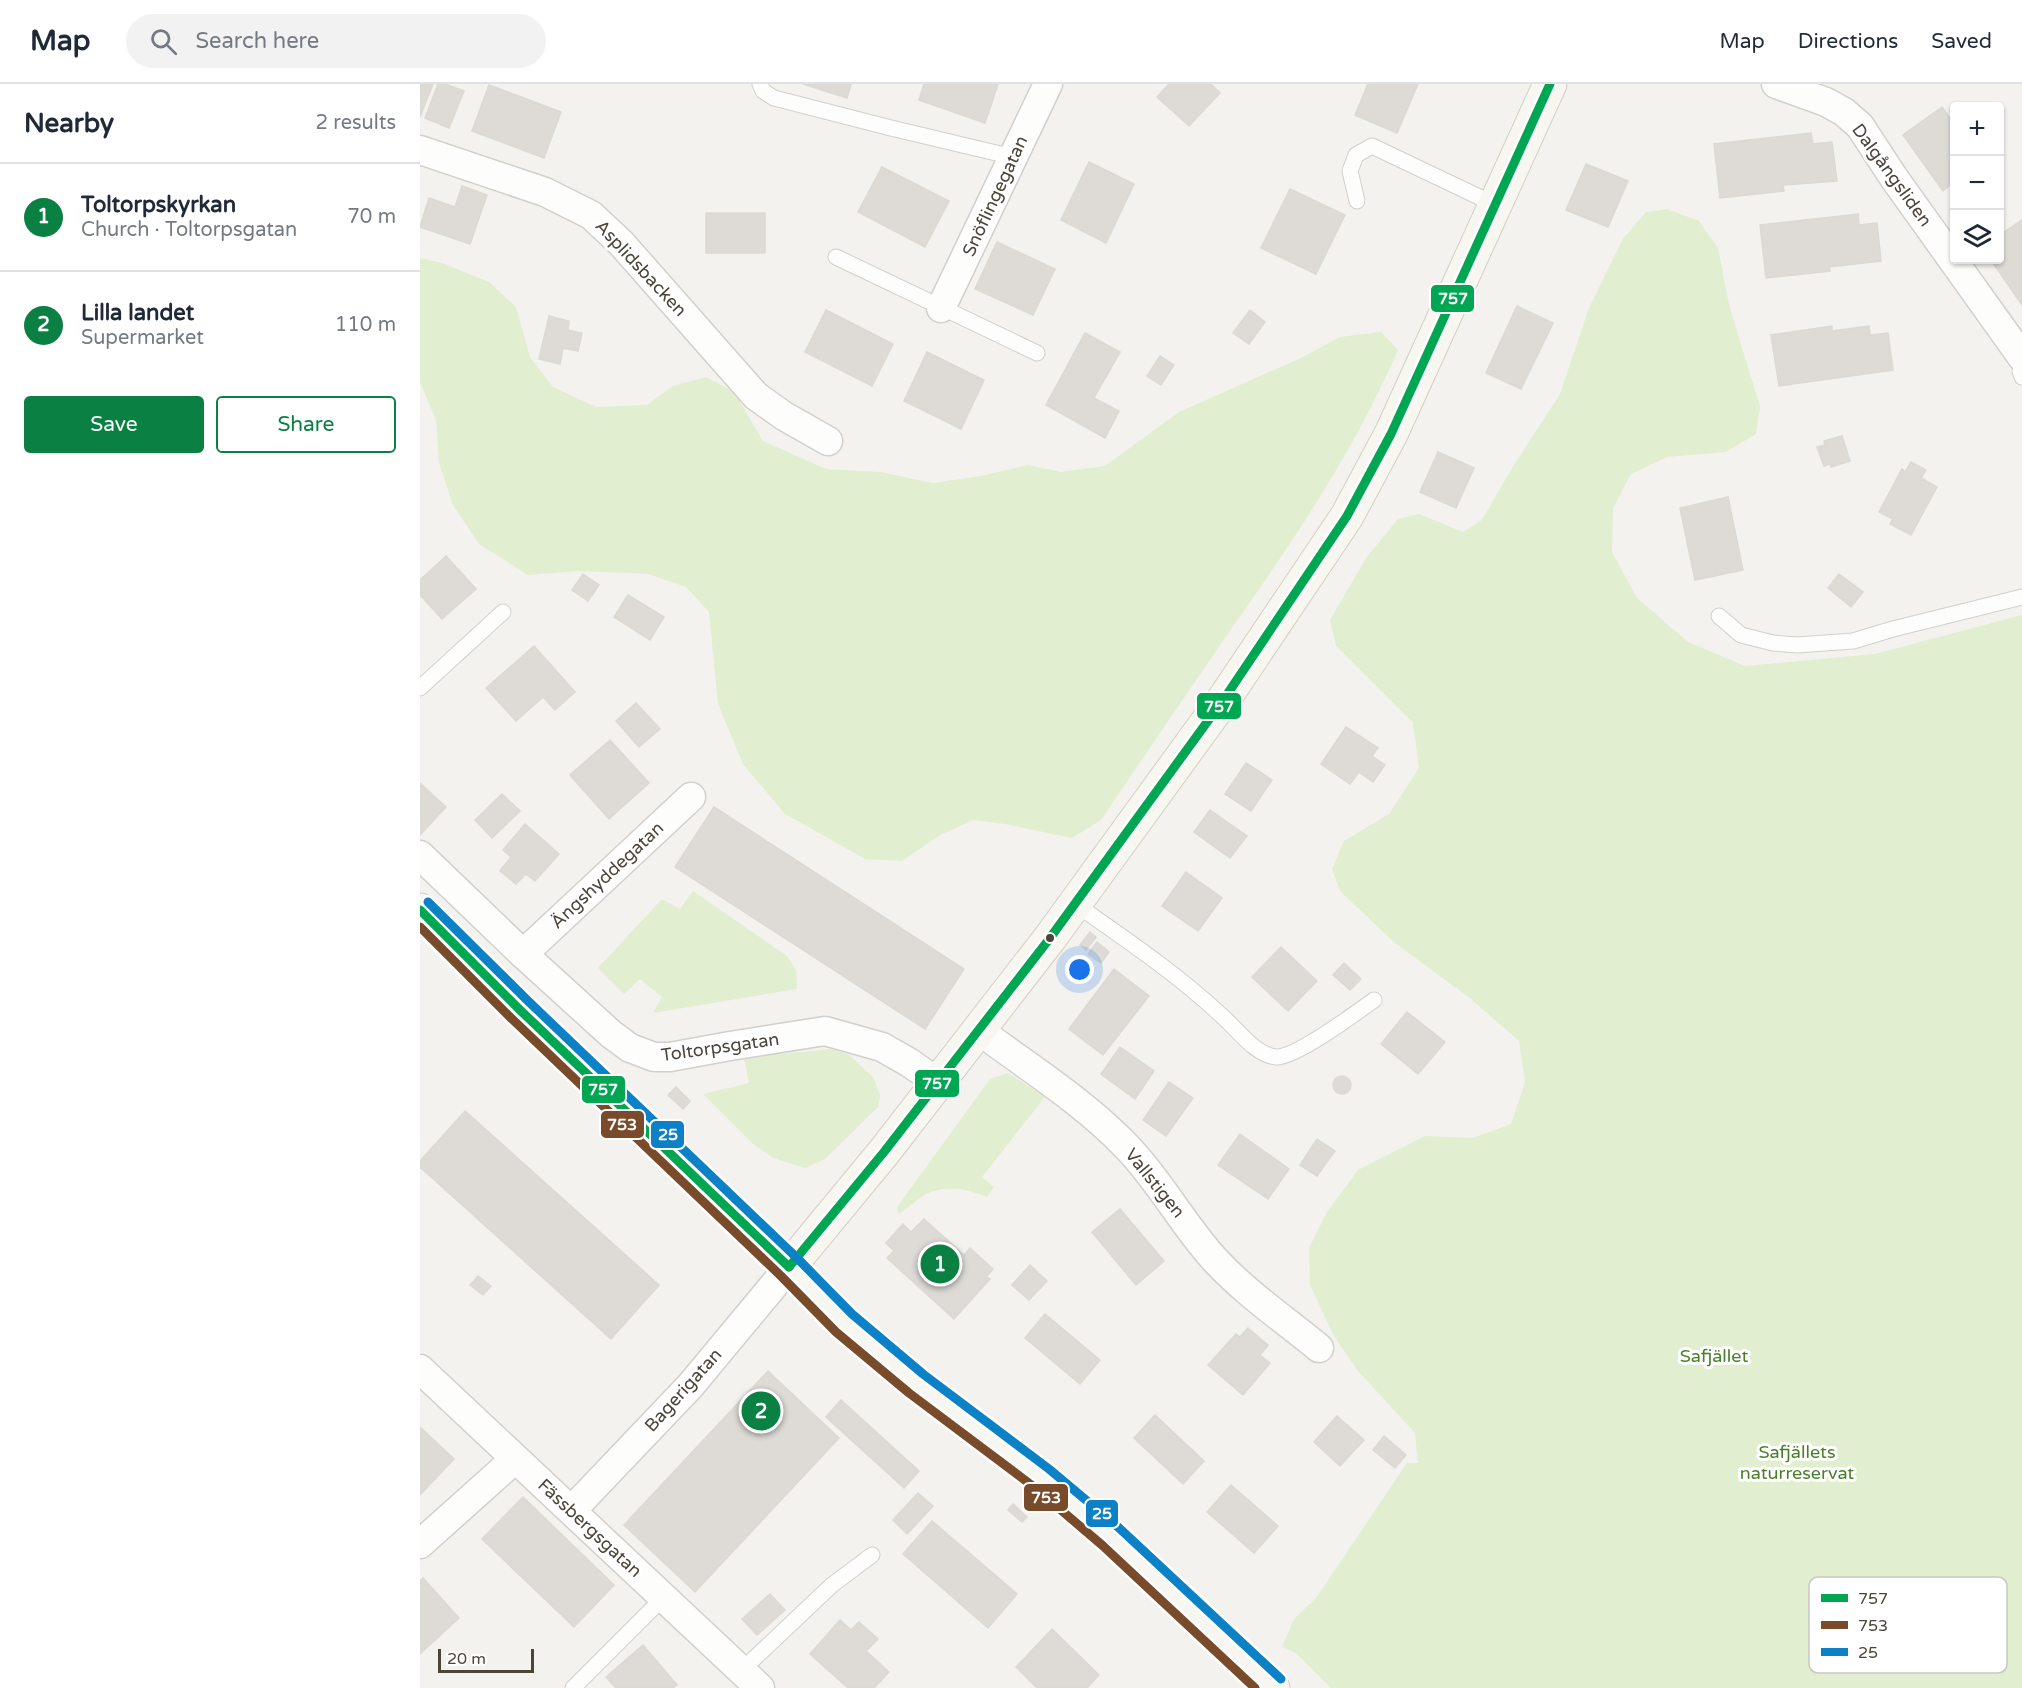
<!DOCTYPE html>
<html lang="en">
<head>
<meta charset="utf-8">
<style>
	body { margin:0; font-family:"Varela Round",sans-serif; background:#f2f2f3; color:#1f2937 }
	.controls { position:absolute; right:18px; top:18px; display:grid; overflow:hidden; border-radius:6px; box-shadow:0 2px 4px #0004 }
	.controls button { width:54px; height:54px; display:grid; place-items:center; padding:0; border:0; border-bottom:2px solid #e0e1e3; background:#fff; color:#1f2937; font:30px sans-serif }
	.scale { position:absolute; left:18px; bottom:15px; width:96px; box-sizing:border-box; padding-left:6px; border:3px solid #4b4439; border-top:0; font-size:16px; line-height:21px; white-space:nowrap; color:#4b4439; -webkit-text-stroke:4px #fff; paint-order:stroke }
	.you { position:absolute; left:660px; top:886px; width:21px; height:21px; margin:-15px; border:4px solid #fff; border-radius:50%; background:#1a73e8; box-shadow:0 0 0 9px #1a73e833 }
	.badge { display:grid; place-items:center; width:39px; height:39px; border-radius:50%; background:#0b8043; color:#fff; font-size:20px; font-weight:700 }
	.pin { position:absolute; translate:-50% -50%; border:3px solid #fff; box-shadow:0 2px 6px #0006 }
	.list { margin:0; padding:0; list-style:none }
	h2 { display:flex; justify-content:space-between; align-items:center; height:78px; margin:0; padding:0 24px; font-size:26px }
	h2 small { font-size:20px; font-weight:400; color:#747a83 }
	.list li { display:grid; grid-template-columns:39px 1fr auto; gap:18px; align-items:center; box-sizing:border-box; height:108px; padding:0 24px; border-top:2px solid #e0e1e3 }
	.list b { display:block; font-size:22px; white-space:nowrap }
	.list p { margin:0; font-size:20px; white-space:nowrap; color:#747a83 }
	.list em { font-size:20px; font-style:normal; color:#747a83 }
	.actions { display:flex; gap:12px; padding:18px 24px }
	.actions a { flex:1; padding:14px 0; border:2px solid #0b8043; border-radius:6px; text-align:center; font-size:21px; color:#0b8043 }
	.actions .main { background:#0b8043; color:#fff }
	.icon { flex:none; width:33px; height:33px; fill:none; stroke:currentColor; stroke-width:2; stroke-linecap:round; stroke-linejoin:round }
	.map { position:relative; flex:none; width:1602px; height:1604px; overflow:hidden }
	header { display:flex; align-items:center; gap:36px; box-sizing:border-box; height:84px; padding:0 30px; background:#fff; border-bottom:2px solid #e0e1e3 }
	header strong { font-size:28px }
	nav { display:flex; gap:33px; margin-inline-start:auto; font-size:21px }
	.search { width:420px; height:54px; background:#f2f2f3; display:flex; align-items:center; gap:15px; box-sizing:border-box; padding:0 21px; border-radius:33px; color:#747a83; font-size:22px }
	main { display:flex }
	aside { flex:1; background:#fff }
	.map>svg:first-child { display:block }
	.green { fill:#e1eecf }
	.building { fill:#dedbd6; stroke:#dcd9d4; stroke-width:1.5 }
	.lines { fill:none; stroke-linecap:round; stroke-linejoin:round }
	.lane-casing { stroke:#d2d0cb; stroke-width:17 }
	.street-casing { stroke:#d2d0cb; stroke-width:31 }
	.secondary-casing { stroke:#d3cfc5; stroke-width:35 }
	.lane { stroke:#fdfdfc; stroke-width:15 }
	.street { stroke:#fdfdfc; stroke-width:28 }
	.secondary { stroke:#f7f6f1; stroke-width:33 }
	.bus-1-casing { stroke:#fff; stroke-width:14 }
	.bus-2-casing { stroke:#fff; stroke-width:14 }
	.bus-3-casing { stroke:#fff; stroke-width:14 }
	.bus-1 { stroke:#00a651; stroke-width:9 }
	.bus-2 { stroke:#7a4b2a; stroke-width:9 }
	.bus-3 { stroke:#0c81c5; stroke-width:9 }
	.bus-dot { fill:#4b4439; stroke:#fff; stroke-width:2 }
	.labels { text-anchor:middle; stroke-width:6; stroke-linejoin:round; paint-order:stroke }
	.street-label { font-size:18px; fill:#4b4439; stroke:#fff }
	.park-label { font-size:18px; fill:#4a7f2a; stroke:#fff }
	.key { fill:#fff; stroke:#c9c7c4; stroke-width:1.5 }
	.key-label { font-size:16px; fill:#4b4439 }
	.line-badge { stroke:#fff; stroke-width:2 }
	.badge-label { font-size:16px; text-anchor:middle; font-weight:bold; fill:#fff }
</style>
</head>
<body>
<header>
<strong>Map</strong>
<div class="search"><svg class="icon" aria-label="search" viewBox="0 0 24 24"><circle cx="10" cy="10" r="6"/><path d="M15 15l6 6"/></svg>Search here</div>
<nav><a>Map</a><a>Directions</a><a>Saved</a></nav>
</header>
<main>
<aside>
<h2>Nearby<small>2 results</small></h2>
<ul class="list">
<li><span class="badge">1</span><div><b>Toltorpskyrkan</b><p>Church · Toltorpsgatan</p></div><em>70 m</em></li>
<li><span class="badge">2</span><div><b>Lilla landet</b><p>Supermarket</p></div><em>110 m</em></li>
</ul>
<div class="actions"><a class="main">Save</a><a>Share</a></div>
</aside>
<div class="map">
<svg width="1602" height="1604" viewBox="0 0 1602 1604">
	<rect width="100%" height="100%" fill="#f4f2ee"/>
	<g class="green">
		<polygon points="1247,125 1279,137 1298,164 1309,221 1340,323 1336,350 1306,368 1247,373 1211,390 1193,424 1192,468 1217,514 1268,558 1325,582 1455,570 1602,531 1602,1604 911,1604 876,1569 862,1563 874,1535 896,1514 987,1379 998,1379 995,1349 938,1287 914,1252 890,1201 889,1164 907,1128 938,1086 1005,1052 1053,1054 1091,1040 1105,998 1099,957 1051,915 975,859 920,807 912,785 924,757 969,730 999,684 993,639 916,562 910,536 946,474 978,435 999,430 1043,448 1062,436 1092,384 1140,310 1169,224 1203,155 1226,128"/>
		<path d="M0 174 22 179 69 198 96 223 110 273 133 303 176 323 227 321 253 302 286 293 314 308 343 357 406 385 460 388 513 399 561 392 608 381 641 388 685 382 759 328 881 274 920 253 961 248 978 266C934 368 871 460 807 551 765 612 723 674 681 736L652 754 585 740 554 736 520 751 482 777 445 775 365 730 323 680 298 620 289 528 266 503 229 490 159 487 108 491 59 460 33 421 19 378 16 336 0 298Z"/>
		<polygon points="273,807 367,872 376,886 377,905 233,929 242,913 220,895 204,910 178,884 242,815 260,825"/>
		<polygon points="410,965 429,971 453,993 460,1011 458,1023 405,1075 385,1084 353,1074 332,1059 283,1010 329,999 324,974"/>
		<path d="M588 989 625 1013 562 1093 574 1103 567 1113C548 1105 525 1101 506 1110 497 1115 488 1124 479 1130L477 1123 570 995Z"/>
	</g>
	<g class="building">
		<polygon points="0,0 13,0 0,33"/>
		<polygon points="18,0 25,0 44,7 29,44 5,34"/>
		<polygon points="383,0 431,0 427,14"/>
		<polygon points="504,0 578,0 565,39 499,16"/>
		<polygon points="749,0 791,0 800,9 769,42 737,13"/>
		<polygon points="948,0 998,0 977,49 935,31"/>
		<polygon points="69,1 141,28 124,74 52,47"/>
		<polygon points="1522,23 1534,40 1534,98 1523,107 1483,51"/>
		<polygon points="1391,49 1393,60 1412,58 1417,97 1363,101 1364,107 1300,114 1294,60"/>
		<polygon points="669,78 714,100 686,159 641,136"/>
		<polygon points="1166,80 1208,97 1188,143 1146,126"/>
		<polygon points="462,83 529,117 505,163 438,128"/>
		<polygon points="42,102 67,111 50,160 0,143 9,114 35,123"/>
		<polygon points="870,105 925,131 896,190 841,164"/>
		<rect x="286" y="129" width="59" height="40"/>
		<polygon points="1438,130 1439,141 1457,139 1461,177 1409,183 1410,187 1346,194 1340,141"/>
		<polygon points="1602,136 1602,221 1571,176 1580,176 1580,151"/>
		<polygon points="577,158 635,185 613,231 555,205"/>
		<polygon points="1097,222 1133,239 1101,305 1066,289"/>
		<polygon points="406,226 473,260 452,302 385,268"/>
		<polygon points="830,226 845,238 829,260 813,249"/>
		<polygon points="129,232 149,237 148,246 162,249 158,267 143,264 140,280 119,275"/>
		<polygon points="1412,242 1412,247 1449,242 1450,251 1468,249 1473,286 1359,302 1351,251"/>
		<polygon points="665,249 700,268 674,314 699,327 685,354 626,321"/>
		<polygon points="507,268 564,296 541,345 484,317"/>
		<polygon points="740,272 754,281 741,301 727,292"/>
		<polygon points="1422,352 1430,377 1411,383 1410,380 1404,382 1397,363 1405,361 1404,357"/>
		<polygon points="1018,368 1054,384 1036,424 1000,408"/>
		<polygon points="1491,378 1506,386 1501,394 1517,403 1491,451 1470,440 1473,435 1459,428 1482,385 1485,388"/>
		<polygon points="1308,413 1323,486 1275,496 1260,424"/>
		<polygon points="26,472 56,505 22,535 0,511 0,496"/>
		<polygon points="163,490 179,501 168,517 152,506"/>
		<polygon points="1419,490 1443,508 1431,523 1408,504"/>
		<polygon points="208,511 244,533 230,556 194,533"/>
		<polygon points="114,562 155,608 135,626 123,613 96,637 66,604"/>
		<polygon points="216,619 240,645 219,663 196,637"/>
		<polygon points="926,643 958,664 952,672 965,681 953,698 939,688 930,700 901,680"/>
		<polygon points="190,656 229,699 189,735 150,691"/>
		<polygon points="826,679 852,696 831,727 805,710"/>
		<polygon points="0,699 26,723 0,751"/>
		<polygon points="82,710 100,727 72,754 55,736"/>
		<polygon points="294,723 544,885 505,945 255,783"/>
		<polygon points="790,726 827,752 810,774 774,748"/>
		<polygon points="105,740 139,770 115,797 106,790 96,800 80,787 91,773 83,766"/>
		<polygon points="766,788 802,814 778,847 742,822"/>
		<polygon points="670,848 676,853 666,866 660,861"/>
		<polygon points="677,858 689,868 681,879 668,870"/>
		<polygon points="861,863 897,897 868,927 832,893"/>
		<polygon points="924,879 941,895 930,906 913,891"/>
		<polygon points="694,885 729,912 683,971 649,945"/>
		<polygon points="987,928 1025,958 998,990 961,960"/>
		<polygon points="700,963 734,987 715,1015 681,990"/>
		<circle cx="922" cy="1001" r="9"/>
		<polygon points="749,998 773,1014 746,1052 723,1036"/>
		<polygon points="256,1003 270,1017 263,1025 248,1011"/>
		<polygon points="45,1027 239,1201 191,1255 0,1083 0,1077"/>
		<polygon points="820,1050 869,1085 848,1115 798,1081"/>
		<polygon points="897,1055 915,1067 897,1092 880,1081"/>
		<polygon points="700,1125 744,1177 716,1201 672,1148"/>
		<polygon points="504,1135 544,1171 550,1164 573,1185 566,1193 570,1195 534,1235 467,1174 474,1167 466,1159 483,1140 491,1148"/>
		<polygon points="610,1181 627,1197 609,1216 592,1201"/>
		<polygon points="58,1192 71,1202 63,1211 50,1201"/>
		<polygon points="625,1230 680,1276 660,1300 605,1254"/>
		<polygon points="828,1244 848,1261 840,1271 850,1279 823,1311 788,1281 816,1250 820,1253"/>
		<polygon points="348,1287 419,1354 275,1508 204,1441"/>
		<polygon points="421,1316 499,1387 484,1404 406,1333"/>
		<polygon points="735,1331 784,1377 763,1400 714,1354"/>
		<polygon points="917,1332 944,1356 920,1382 894,1358"/>
		<polygon points="0,1343 34,1375 0,1411"/>
		<polygon points="964,1352 986,1371 975,1384 953,1366"/>
		<polygon points="811,1401 858,1442 834,1469 787,1428"/>
		<polygon points="498,1409 513,1422 487,1450 473,1436"/>
		<polygon points="103,1413 194,1501 154,1543 62,1455"/>
		<polygon points="593,1420 607,1433 602,1438 588,1426"/>
		<polygon points="512,1437 597,1510 568,1544 483,1470"/>
		<polygon points="3,1494 39,1534 1,1569 0,1497"/>
		<polygon points="350,1510 365,1526 337,1551 322,1535"/>
		<polygon points="420,1536 431,1546 439,1538 458,1555 446,1567 469,1588 454,1604 428,1604 390,1570"/>
		<polygon points="632,1545 679,1591 667,1604 617,1604 596,1583"/>
		<polygon points="223,1561 257,1601 253,1604 196,1604 186,1593"/>
	</g>
	<g class="lines">
		<defs>
			<g id="lane">
				<polyline points="340,0 343,7 354,14 471,44 593,73"/>
				<polyline points="937,117 930,87 936,71 952,62 1076,121"/>
				<polyline points="416,173 617,269"/>
				<polyline points="1602,281 1600,287 1602,293"/>
				<polyline points="1299,532 1321,551 1353,559 1377,561 1433,557 1473,545 1602,513"/>
				<polyline points="0,604 83,528"/>
				<path d="M654 819C705 855 756 889 802 932 817 945 835 971 856 973 875 974 936 929 954 916"/>
				<polyline points="322,1586 412,1501 452,1471"/>
				<polyline points="153,1604 244,1513"/>
			</g>
			<g id="street">
				<polyline points="1356,0 1406,18 1424,28 1440,42 1474,94 1602,273"/>
				<polyline points="0,66 125,108 171,131 201,159 336,312 364,332 408,357"/>
				<polyline points="521,224 628,0"/>
				<polyline points="0,771 103,870 191,950 210,964 234,973 250,973 310,962 405,947 462,963 490,979 518,999"/>
				<polyline points="103,870 271,713"/>
				<path d="M560 947C609 984 664 1018 707 1063 741 1098 764 1143 797 1178 827 1210 865 1236 899 1264"/>
				<polyline points="0,1285 340,1604"/>
				<polyline points="152,1426 271,1301 369,1183"/>
				<polyline points="0,1460 95,1375"/>
			</g>
			<g id="secondary">
				<polyline points="0,826 99,925 369,1183 424,1239 496,1299 621,1394 690,1452 853,1604"/>
				<polyline points="369,1183 464,1068 630,854 806,612 927,432 971,350 1130,0"/>
			</g>
		</defs>
		<use href="#lane" class="lane-casing"/>
		<use href="#street" class="street-casing"/>
		<use href="#secondary" class="secondary-casing"/>
		<use href="#lane" class="lane"/>
		<use href="#street" class="street"/>
		<use href="#secondary" class="secondary"/>
		<defs>
			<g id="bus-1">
				<polyline points="0,826 99,925 369,1183"/>
				<polyline points="369,1183 464,1068 630,854 806,612 927,432 971,350 1130,0"/>
			</g>
			<polyline id="bus-2" points="0,843 91,934 361,1192 416,1248 489,1309 614,1403 682,1461 835,1604"/>
			<polyline id="bus-3" points="8,818 107,916 377,1174 432,1230 503,1290 629,1385 698,1443 861,1595"/>
		</defs>
		<use href="#bus-1" class="bus-1-casing"/>
		<use href="#bus-2" class="bus-2-casing"/>
		<use href="#bus-3" class="bus-3-casing"/>
		<use href="#bus-1" class="bus-1"/>
		<use href="#bus-2" class="bus-2"/>
		<use href="#bus-3" class="bus-3"/>
	</g>
	<circle class="bus-dot" cx="630" cy="854" r="5"/>
	<g class="labels">
		<g class="street-label">
			<text transform="translate(1472 91) rotate(54)" y="6">Dalgångsliden</text>
			<text transform="translate(575 112) rotate(-65)" y="6">Snöflingegatan</text>
			<text transform="translate(221 184) rotate(47)" y="6">Asplidsbacken</text>
			<text transform="translate(187 791) rotate(-43)" y="6">Ängshyddegatan</text>
			<text transform="translate(300 963) rotate(-8)" y="6">Toltorpsgatan</text>
			<text transform="translate(735 1099) rotate(51)" y="6">Vallstigen</text>
			<text transform="translate(263 1306) rotate(-48)" y="6">Bagerigatan</text>
			<text transform="translate(170 1444) rotate(43)" y="6">Fässbergsgatan</text>
		</g>
		<g class="park-label">
			<text x="1294" y="1278">Safjället</text>
			<text x="1377" y="1374">Safjällets<tspan x="1377" dy="21">naturreservat</tspan></text>
		</g>
	</g>
	<rect x="1389" y="1493" width="198" height="96" rx="9" class="key"/>
	<rect x="1401" y="1510" width="27" height="8" fill="#00a651"/>
	<rect x="1401" y="1537" width="27" height="8" fill="#7a4b2a"/>
	<rect x="1401" y="1564" width="27" height="8" fill="#0c81c5"/>
	<g class="key-label">
		<text x="1438" y="1520">757</text>
		<text x="1438" y="1547">753</text>
		<text x="1438" y="1574">25</text>
	</g>
	<g class="line-badge">
		<rect x="1010" y="200" width="45" height="29" rx="6" fill="#00a651"/>
		<rect x="776" y="608" width="46" height="28" rx="6" fill="#00a651"/>
		<rect x="494" y="985" width="46" height="29" rx="6" fill="#00a651"/>
		<rect x="161" y="991" width="45" height="29" rx="6" fill="#00a651"/>
		<rect x="180" y="1026" width="45" height="29" rx="6" fill="#7a4b2a"/>
		<rect x="230" y="1036" width="35" height="29" rx="6" fill="#0c81c5"/>
		<rect x="603" y="1399" width="46" height="29" rx="6" fill="#7a4b2a"/>
		<rect x="665" y="1415" width="34" height="29" rx="6" fill="#0c81c5"/>
	</g>
	<g class="badge-label">
		<text x="1033" y="220">757</text>
		<text x="799" y="628">757</text>
		<text x="517" y="1005">757</text>
		<text x="183" y="1011">757</text>
		<text x="202" y="1046">753</text>
		<text x="248" y="1056">25</text>
		<text x="626" y="1419">753</text>
		<text x="682" y="1435">25</text>
	</g>
</svg>
<div class="controls">
<button>+</button>
<button>−</button>
<button><svg class="icon" aria-label="layers" viewBox="0 0 24 24"><path d="M12 4l9 5-9 5-9-5zM3 14l9 5 9-5"/></svg></button>
</div>
<div class="scale">20 m</div>
<div class="you"></div>
<div class="pin badge" style="left:520px;top:1180px">1</div>
<div class="pin badge" style="left:341px;top:1327px">2</div>
</div>
</main>
</body>
</html>
